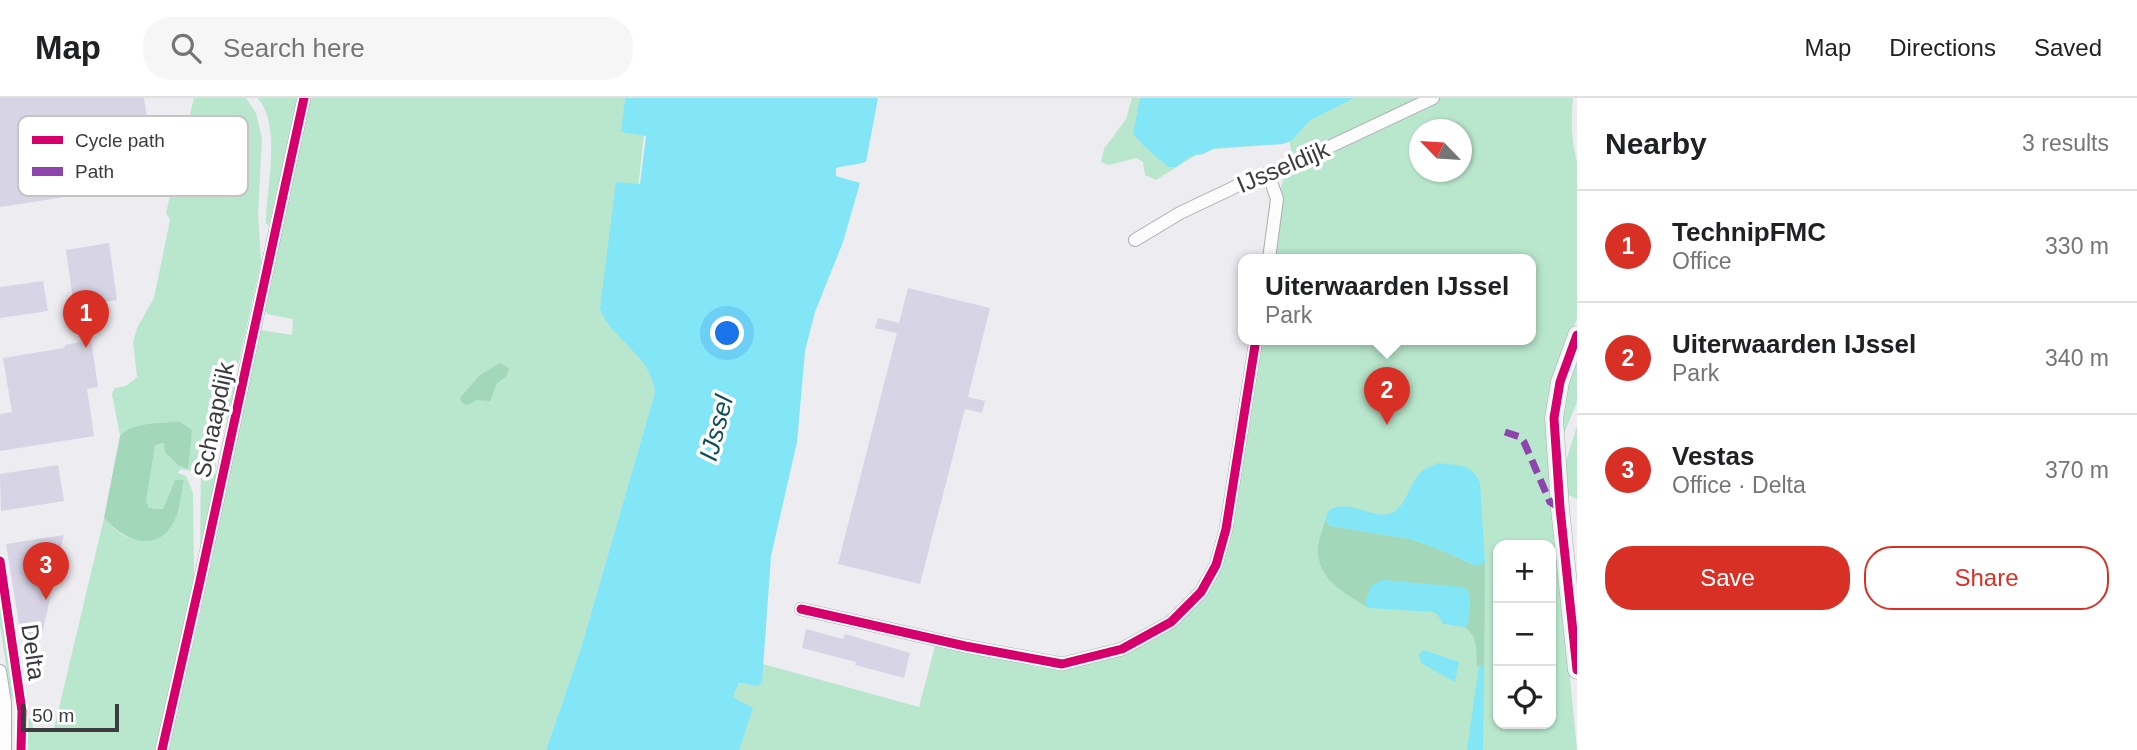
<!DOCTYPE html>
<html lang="en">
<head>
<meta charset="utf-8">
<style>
	body { margin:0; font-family:Arial,sans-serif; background:#f6f6f6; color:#202124 }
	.controls { position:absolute; right:21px; bottom:21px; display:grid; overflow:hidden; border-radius:14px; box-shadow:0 2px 5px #0004 }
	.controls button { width:63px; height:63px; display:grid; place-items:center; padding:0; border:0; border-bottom:2px solid #e0e0e0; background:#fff; color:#202124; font:35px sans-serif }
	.compass { position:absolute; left:1409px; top:21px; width:63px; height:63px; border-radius:50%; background:#fff; box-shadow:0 2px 5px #0004; rotate:295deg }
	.scale { position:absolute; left:21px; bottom:18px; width:98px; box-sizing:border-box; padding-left:7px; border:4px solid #3c3c40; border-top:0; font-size:19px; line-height:24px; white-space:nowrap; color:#3c3c40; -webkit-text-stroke:5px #fff; paint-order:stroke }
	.you { position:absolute; left:728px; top:236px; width:24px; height:24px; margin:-18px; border:5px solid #fff; border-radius:50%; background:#1a73e8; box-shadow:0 0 0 10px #1a73e833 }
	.badge { display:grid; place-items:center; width:46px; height:46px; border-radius:50%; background:#d93025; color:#fff; font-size:23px; font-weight:700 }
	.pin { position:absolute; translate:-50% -58px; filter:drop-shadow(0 2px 4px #0008) }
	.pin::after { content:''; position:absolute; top:37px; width:24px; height:21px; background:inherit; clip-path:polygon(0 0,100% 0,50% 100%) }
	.popup { position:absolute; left:1238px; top:156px; width:298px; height:91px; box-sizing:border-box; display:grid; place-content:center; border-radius:14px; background:#fff; filter:drop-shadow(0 2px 5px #0005); font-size:23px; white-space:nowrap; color:#757577 }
	.popup b { font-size:26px; color:#202124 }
	.popup::after { content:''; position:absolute; left:50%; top:100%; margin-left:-14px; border:14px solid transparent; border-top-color:#fff }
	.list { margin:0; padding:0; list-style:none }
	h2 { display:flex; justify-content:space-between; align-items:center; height:91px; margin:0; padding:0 28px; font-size:30px }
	h2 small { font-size:23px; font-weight:400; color:#757577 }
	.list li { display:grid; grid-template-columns:46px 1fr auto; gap:21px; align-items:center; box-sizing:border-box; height:112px; padding:0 28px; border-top:2px solid #e0e0e0 }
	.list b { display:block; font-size:26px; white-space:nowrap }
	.list p { margin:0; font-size:23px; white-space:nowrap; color:#757577 }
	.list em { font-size:23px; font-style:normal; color:#757577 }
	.actions { display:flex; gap:14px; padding:21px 28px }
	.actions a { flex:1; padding:16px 0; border:2px solid #d93025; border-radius:28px; text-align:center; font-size:24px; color:#d93025 }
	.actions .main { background:#d93025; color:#fff }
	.icon { flex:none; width:38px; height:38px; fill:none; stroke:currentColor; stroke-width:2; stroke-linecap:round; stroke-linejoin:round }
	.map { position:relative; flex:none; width:1577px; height:652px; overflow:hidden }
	header { display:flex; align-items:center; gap:42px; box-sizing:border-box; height:98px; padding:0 35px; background:#fff; border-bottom:2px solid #e0e0e0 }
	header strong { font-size:33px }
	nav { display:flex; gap:38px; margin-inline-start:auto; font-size:24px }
	.search { width:490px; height:63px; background:#f6f6f6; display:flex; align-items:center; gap:18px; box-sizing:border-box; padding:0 24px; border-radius:28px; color:#757577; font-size:26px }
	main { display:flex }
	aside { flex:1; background:#fff }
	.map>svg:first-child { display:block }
	.green { fill:#b9e7cd; fill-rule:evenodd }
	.forest { fill:#a2d7ba }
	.water { fill:#82e6f7 }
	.building { fill:#d7d5e5 }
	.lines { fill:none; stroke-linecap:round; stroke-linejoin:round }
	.street-casing { stroke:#adadb1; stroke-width:14 }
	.secondary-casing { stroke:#adadb1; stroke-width:19 }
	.street { stroke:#fcfcfd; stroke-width:12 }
	.secondary { stroke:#eff3f1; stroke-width:18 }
	.quiet { stroke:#8e44ad; stroke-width:7; stroke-dasharray:14 7; stroke-linecap:butt }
	.cycleway-casing { stroke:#fff; stroke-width:13 }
	.cycleway { stroke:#d6006c; stroke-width:9 }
	.labels { text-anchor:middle; stroke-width:7; stroke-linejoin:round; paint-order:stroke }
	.street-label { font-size:24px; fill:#3c3c40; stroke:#fff }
	.water-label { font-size:26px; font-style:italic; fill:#0f4e56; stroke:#fff }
	.key { fill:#fff; stroke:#c4c4c6; stroke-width:2 }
	.key-label { font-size:19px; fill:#3c3c40 }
</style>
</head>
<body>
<header>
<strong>Map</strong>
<div class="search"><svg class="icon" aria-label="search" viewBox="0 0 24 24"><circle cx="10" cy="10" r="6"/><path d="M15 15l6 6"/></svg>Search here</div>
<nav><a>Map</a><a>Directions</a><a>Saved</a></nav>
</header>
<main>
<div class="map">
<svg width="1577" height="652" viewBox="0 0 1577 652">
	<rect width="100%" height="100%" fill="#ececf1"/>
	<g class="green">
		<path d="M194 0H246L256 15 262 41 258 115 261 164 239 264 223 294 192 373 180 371 178 375 186 378 193 395 194 483 156 652H24L25 620H32L33 630 54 631 104 420C122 441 137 447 163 437L175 382 163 411 149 410 145 403 155 347 164 345 189 348 192 332 179 323C160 326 133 323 120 338L112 296 115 290 126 288 137 279 133 244 137 230 154 200 170 122 166 115Z"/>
		<path d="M258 0H298L269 127 266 126C266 90 282 29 258 0Z"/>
		<path d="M310 0H625L622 31 644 34 623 240C638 258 652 270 655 294L581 550 546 652H168L201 512 258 236 261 232 292 237 293 221 267 216 264 212 270 170Z"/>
		<path d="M1132 0H1573C1571 23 1571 41 1577 63V220L1555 279 1556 435 1577 652H711L735 592 739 585 750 587 754 584 763 566 919 609 936 544 1037 569 1058 572 1083 566 1162 534 1216 476 1259 241H1530V161H1270L1278 98 1286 74 1292 71 1290 43 1282 46 1204 52 1156 82 1145 77 1143 64 1136 60 1109 67 1101 64 1104 51 1126 21ZM1420 32H1462V74H1420ZM1498 447H1551V626H1498Z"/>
		<polygon points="1577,255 1577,304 1561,343 1562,308"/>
		<polygon points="233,286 235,289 216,359 215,383 200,452 201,367"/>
		<polygon points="1577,328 1577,401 1568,397 1563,372"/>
		<polygon points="0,491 16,595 17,606 11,598 0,527"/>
	</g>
	<g class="forest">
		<path d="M500 265 509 270C507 281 503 279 496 287L490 303 477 302 467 307 462 305 460 300 480 277Z"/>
		<path d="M179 323 192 332 188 371 178 367 165 354 164 345 155 347 146 403 149 410 163 411 175 382H184C181 395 180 414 173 425 156 457 122 441 104 420L120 338C133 323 160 326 179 323Z"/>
		<path d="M1325 422 1330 428 1336 429 1410 441 1436 450 1476 468 1485 464 1484 578 1483 569 1480 567 1477 569C1476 554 1479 538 1464 529L1468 527 1470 498 1365 505 1368 510C1346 495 1320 484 1318 455 1317 445 1323 432 1325 422Z"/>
	</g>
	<g class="water">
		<path d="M625 0H878L866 64C856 67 846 67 836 70V78L860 85 843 144 815 214 805 253 797 344 771 458 762 584 758 588 739 585 734 595V600L753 610 739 652H546L581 550 655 294C650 255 613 244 600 211L616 84 640 86 646 38 621 34Z"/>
		<polygon points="1140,0 1354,0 1309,23 1291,43 1282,46 1215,50 1203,56 1191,58 1176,69 1168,69 1144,48 1133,36"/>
		<path d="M1438 365C1457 368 1472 364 1480 385L1485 464 1476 468 1436 450 1410 441 1336 429 1330 428 1325 422 1329 412C1351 401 1370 420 1389 416 1405 412 1409 387 1419 376 1423 371 1432 368 1438 365Z"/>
		<polygon points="1383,482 1461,489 1467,492 1470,498 1468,527 1464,529 1443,526 1438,517 1433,514 1368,510 1365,505 1371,488"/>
		<polygon points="1424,552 1459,564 1455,584 1421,565 1419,556"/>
		<polygon points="1479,567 1483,569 1484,578 1483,652 1467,652"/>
	</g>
	<g class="building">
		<polygon points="0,0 144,0 147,20 126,23 136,88 0,109"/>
		<polygon points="109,145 117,202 74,209 66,152"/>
		<polygon points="43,183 48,213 0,220 0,189"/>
		<polygon points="908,190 990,210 968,299 985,303 982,315 965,311 920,486 838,466 897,235 875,230 878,220 899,225"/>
		<polygon points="91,242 98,289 87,291 94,338 0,353 0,316 12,314 3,260 64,250 65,247"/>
		<polygon points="58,367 64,403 1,413 0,376"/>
		<polygon points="64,437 42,537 22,544 6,446"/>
		<polygon points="806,531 843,541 845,536 910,555 904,580 855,567 856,564 802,550"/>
	</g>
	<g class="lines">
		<defs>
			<g id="street">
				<polyline points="1268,75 1277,101 1269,161"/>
				<polyline points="1135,142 1180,115 1241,86 1295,65 1433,0"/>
				<polyline points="801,511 965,548 1062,566 1122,551 1171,524 1201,494 1216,467 1226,431 1256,241"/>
				<polyline points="0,573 5,605 5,652"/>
				<polyline points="162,652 200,483 304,0"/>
			</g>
			<polyline id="secondary" points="1577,237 1560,284 1554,320 1560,410 1577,572"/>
		</defs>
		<use href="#street" class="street-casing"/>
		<use href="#secondary" class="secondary-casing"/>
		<use href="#street" class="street"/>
		<use href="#secondary" class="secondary"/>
		<polyline class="quiet" points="1505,334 1520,339 1524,344 1550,404 1560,410"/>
		<defs>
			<g id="cycleway">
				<polyline points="1577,237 1560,284 1554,320 1560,410 1577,572"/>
				<polyline points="0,463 22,613 21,652"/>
				<polyline points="801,511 965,548 1062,566 1122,551 1171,524 1201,494 1216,467 1226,431 1256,241"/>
				<polyline points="162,652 200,483 304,0"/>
			</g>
		</defs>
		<use href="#cycleway" class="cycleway-casing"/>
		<use href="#cycleway" class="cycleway"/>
	</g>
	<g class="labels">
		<g class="street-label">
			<text transform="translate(1283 69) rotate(-23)" y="8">IJsseldijk</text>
			<text transform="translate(214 322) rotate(-78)" y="8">Schaapdijk</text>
			<text transform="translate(33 554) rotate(82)" y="8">Delta</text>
		</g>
		<g class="water-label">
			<text transform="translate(716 330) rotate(-75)" y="9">IJssel</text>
		</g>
	</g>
	<rect x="18" y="18" width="230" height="80" rx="10" class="key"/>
	<rect x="32" y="38" width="31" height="8" fill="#d6006c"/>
	<rect x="32" y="69" width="31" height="9" fill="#8e44ad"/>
	<g class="key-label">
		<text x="75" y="49">Cycle path</text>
		<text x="75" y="80">Path</text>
	</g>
</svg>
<div class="controls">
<button>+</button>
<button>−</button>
<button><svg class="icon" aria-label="locate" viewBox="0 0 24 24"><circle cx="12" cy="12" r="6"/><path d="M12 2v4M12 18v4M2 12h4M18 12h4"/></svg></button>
</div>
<svg class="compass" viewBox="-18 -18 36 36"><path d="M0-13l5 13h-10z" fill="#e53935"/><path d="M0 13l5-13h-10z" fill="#757577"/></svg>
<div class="scale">50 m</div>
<div class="you"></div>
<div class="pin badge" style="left:86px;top:250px">1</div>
<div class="pin badge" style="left:1387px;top:327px">2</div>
<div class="popup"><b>Uiterwaarden IJssel</b>Park</div>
<div class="pin badge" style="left:46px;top:502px">3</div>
</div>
<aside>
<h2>Nearby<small>3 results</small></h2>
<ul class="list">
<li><span class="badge">1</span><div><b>TechnipFMC</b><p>Office</p></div><em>330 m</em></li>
<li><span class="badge">2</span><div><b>Uiterwaarden IJssel</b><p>Park</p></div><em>340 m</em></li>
<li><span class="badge">3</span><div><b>Vestas</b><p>Office · Delta</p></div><em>370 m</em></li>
</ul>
<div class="actions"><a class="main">Save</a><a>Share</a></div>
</aside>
</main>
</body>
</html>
